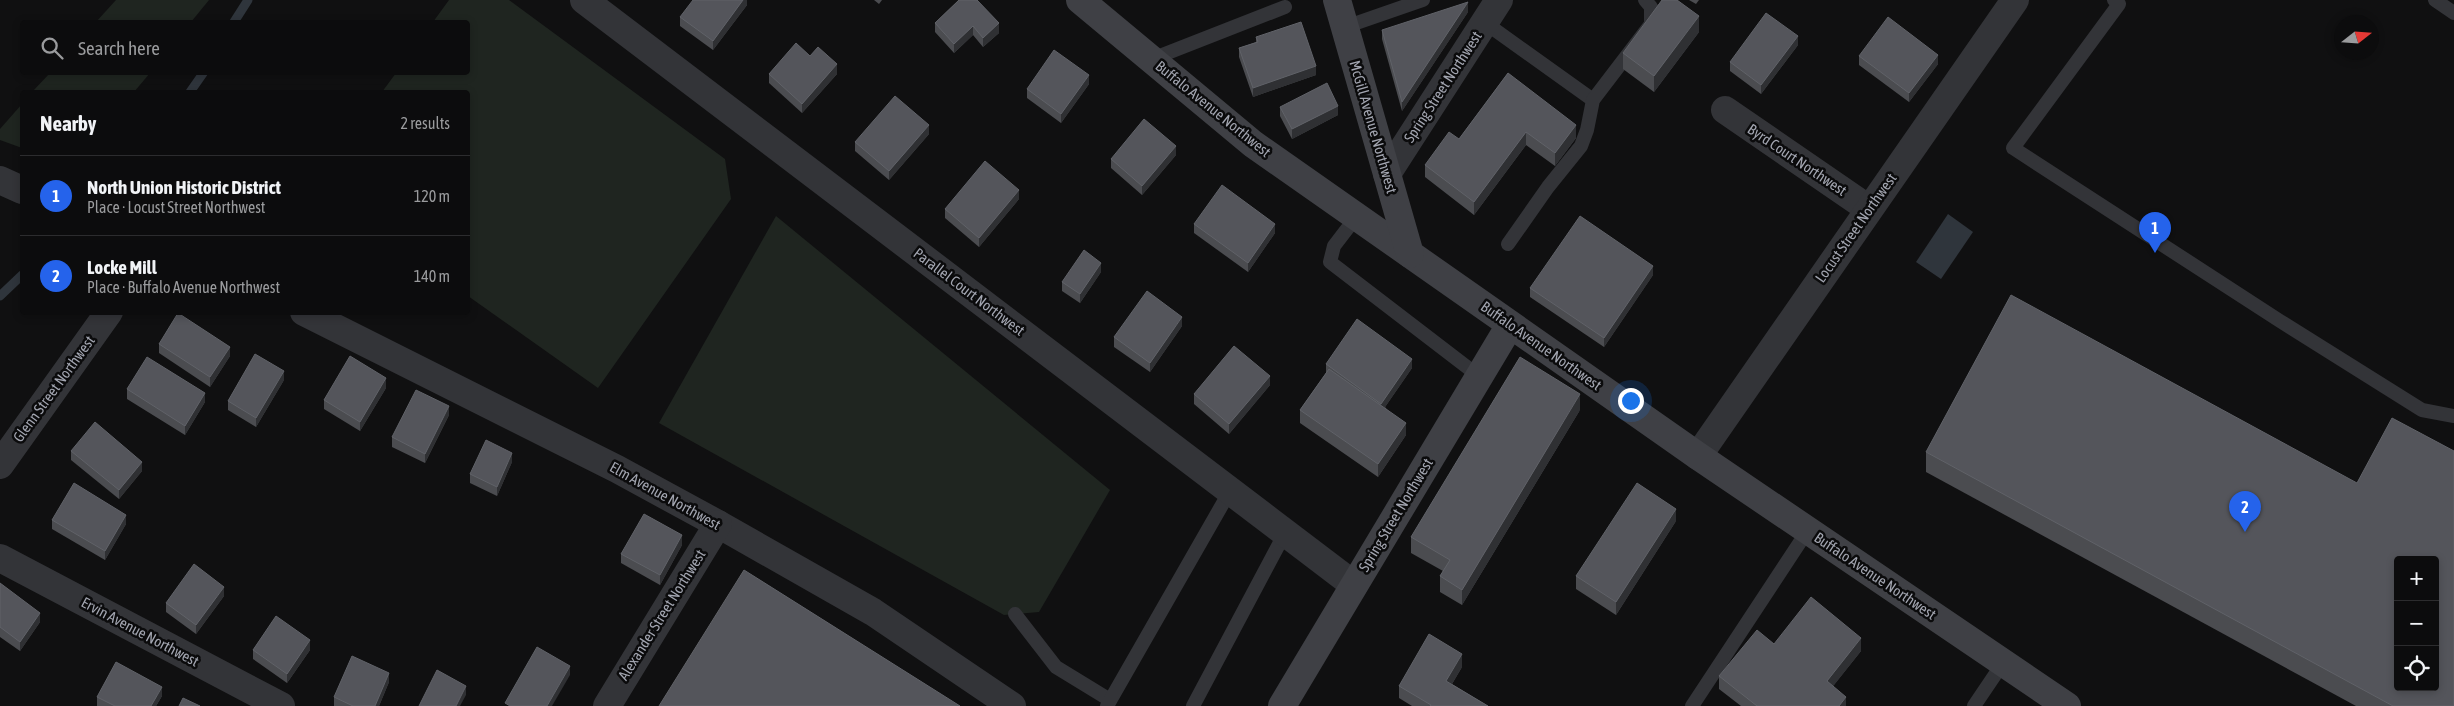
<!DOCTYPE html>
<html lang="en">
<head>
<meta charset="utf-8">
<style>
	body { margin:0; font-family:"Asap Condensed",sans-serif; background:#1a1a1b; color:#f1f3f6 }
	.controls { position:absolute; right:15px; bottom:15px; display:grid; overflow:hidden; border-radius:5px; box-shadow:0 2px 8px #0003 }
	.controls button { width:45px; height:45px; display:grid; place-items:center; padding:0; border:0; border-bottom:1px solid #2c2c2e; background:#0c0c0d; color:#f1f3f6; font:25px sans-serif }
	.compass { position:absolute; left:2334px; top:15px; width:45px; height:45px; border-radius:50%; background:#0c0c0d; box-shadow:0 2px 8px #0003; rotate:73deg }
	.you { position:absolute; left:1630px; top:400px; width:18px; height:18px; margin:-12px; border:4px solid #fff; border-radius:50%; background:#1a73e8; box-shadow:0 0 0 8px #1a73e833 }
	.badge { display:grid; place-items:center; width:32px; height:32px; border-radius:50%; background:#2563eb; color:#fff; font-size:16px; font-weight:700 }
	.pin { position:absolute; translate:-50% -41px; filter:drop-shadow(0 1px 2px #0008) }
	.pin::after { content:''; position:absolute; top:26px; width:18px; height:15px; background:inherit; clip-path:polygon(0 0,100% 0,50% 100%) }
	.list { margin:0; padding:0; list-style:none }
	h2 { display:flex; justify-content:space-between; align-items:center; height:65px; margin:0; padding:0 20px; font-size:21px }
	h2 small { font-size:16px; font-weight:400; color:#9a9b9d }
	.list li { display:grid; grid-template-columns:32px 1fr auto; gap:15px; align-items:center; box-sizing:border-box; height:80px; padding:0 20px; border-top:1px solid #2c2c2e }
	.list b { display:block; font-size:19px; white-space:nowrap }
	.list p { margin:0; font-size:16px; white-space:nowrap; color:#9a9b9d }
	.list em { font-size:16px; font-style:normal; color:#9a9b9d }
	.icon { flex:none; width:28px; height:28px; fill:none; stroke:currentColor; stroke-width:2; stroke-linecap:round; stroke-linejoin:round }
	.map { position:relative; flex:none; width:2454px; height:706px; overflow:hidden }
	.search { position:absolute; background:#0c0c0d; box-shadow:0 2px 8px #0003; left:20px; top:20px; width:450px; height:55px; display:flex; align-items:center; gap:12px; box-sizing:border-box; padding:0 18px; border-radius:5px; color:#9a9b9d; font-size:19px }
	.panel { position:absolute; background:#0c0c0d; box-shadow:0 2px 8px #0003; left:20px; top:90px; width:450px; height:225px; border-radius:5px }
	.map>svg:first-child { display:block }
	.green { fill:#1f2520 }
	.water { fill:#2f353c }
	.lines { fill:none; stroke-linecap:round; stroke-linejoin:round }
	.stream { stroke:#2f353c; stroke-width:9 }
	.lane { stroke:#333438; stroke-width:14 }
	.street { stroke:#333438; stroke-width:28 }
	.secondary { stroke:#3f4045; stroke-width:28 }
	.wall { fill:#4b4c50 }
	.shaded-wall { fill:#2f3033 }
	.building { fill:#54555b; stroke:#606268; fill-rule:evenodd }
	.labels { text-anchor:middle; stroke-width:5; stroke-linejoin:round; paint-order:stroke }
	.street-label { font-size:15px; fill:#a2a5b0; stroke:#0b0b0c }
</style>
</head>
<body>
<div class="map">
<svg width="2454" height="706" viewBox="0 0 2454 706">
	<rect width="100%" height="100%" fill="#101011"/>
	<g class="green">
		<polygon points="116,0 209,0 191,22 96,22"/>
		<polygon points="449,0 509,0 725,159 731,199 598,388 468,296 468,92 382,92 396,73 468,72 468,22 433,22"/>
		<polygon points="51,72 150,72 150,73 134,92 32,92"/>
		<polygon points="22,104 22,148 0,140 0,129"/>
		<polygon points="776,216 1110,490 1039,612 1004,615 659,423"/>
	</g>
	<polygon class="water" points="1948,214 1973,232 1941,279 1916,262"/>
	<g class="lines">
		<g class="stream">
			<polyline points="234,22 248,0"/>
			<polyline points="190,92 204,72"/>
			<polyline points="0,296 22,275"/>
		</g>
		<g class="lane">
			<polyline points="2114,0 2119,4 2013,148 2280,321 2422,410 2454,416"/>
			<polyline points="2435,0 2454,13"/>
			<polyline points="1484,22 1593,100"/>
			<polyline points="1345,27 1423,0"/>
			<polyline points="1152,59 1285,7"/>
			<polyline points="1357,216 1334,246 1330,262 1480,377"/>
			<polyline points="1508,244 1548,187 1581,146 1587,130 1593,100 1651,24 1651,7 1645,0"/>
			<polyline points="1015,614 1056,667 1110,700"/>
			<polyline points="1107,706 1230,491"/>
			<polyline points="1193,706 1285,533"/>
			<polyline points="1692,706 1808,530"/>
			<polyline points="1974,706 2003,663"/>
		</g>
		<g class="street">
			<polyline points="584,0 1354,585"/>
			<polyline points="1725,110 1869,209"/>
			<polyline points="1387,174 1499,0"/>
			<polyline points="0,180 22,190"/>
			<polyline points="304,312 617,469 718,524 873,612 1012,706"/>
			<polyline points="1698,456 2015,0"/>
			<polyline points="0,465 109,312"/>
			<polyline points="0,558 281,706"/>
			<polyline points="607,706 718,524"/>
		</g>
		<g class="secondary">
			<polyline points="1080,0 1253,144 1698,456 2067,706"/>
			<polyline points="1337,0 1410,254"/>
			<polyline points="1282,706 1510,325"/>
		</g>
	</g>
	<g class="wall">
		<polygon points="747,0 747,5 713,50 680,26 680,17"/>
		<polygon points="874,0 882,0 879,4"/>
		<polygon points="959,0 999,33 983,47 973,35 954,53 935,32 935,23"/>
		<polygon points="1689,0 1699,0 1696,4"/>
		<polygon points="1468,12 1402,111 1382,39 1382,30"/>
		<polygon points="1699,32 1654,92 1623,69 1623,53"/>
		<polygon points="1256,37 1316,75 1253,97 1239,57 1239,48 1256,42"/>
		<polygon points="1798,45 1761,94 1730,71 1730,62"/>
		<polygon points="810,56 837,74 802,113 769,83 769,74"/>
		<polygon points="1859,56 1938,64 1909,102 1859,65"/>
		<polygon points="1508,73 1576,138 1555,166 1526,145 1474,215 1425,177 1425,165 1459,139"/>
		<polygon points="1089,84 1061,123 1027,98 1027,89"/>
		<polygon points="1280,107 1338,115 1292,139 1280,116"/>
		<polygon points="929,134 889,180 855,151 855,142"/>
		<polygon points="1176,155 1142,195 1111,168 1111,159"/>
		<polygon points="1019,199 979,247 945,218 945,209"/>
		<polygon points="1194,224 1275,233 1248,272 1194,233"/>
		<polygon points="1101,272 1080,303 1062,291 1062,282"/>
		<polygon points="1653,275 1604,347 1530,297 1530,288"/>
		<polygon points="1182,326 1150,372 1114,347 1114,337"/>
		<polygon points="159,344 230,356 210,387 159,353"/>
		<polygon points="1326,364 1412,368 1385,407 1406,435 1378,477 1300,423 1300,410 1326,373"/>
		<polygon points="284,380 256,427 228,410 228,401"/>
		<polygon points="1270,385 1229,434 1194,404 1194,394"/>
		<polygon points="386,388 360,431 324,409 324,400"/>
		<polygon points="127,389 205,402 185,435 127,399"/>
		<polygon points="1580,410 1462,605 1440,592 1440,576 1443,571 1411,553 1411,537"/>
		<polygon points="449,415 425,463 392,447 392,437"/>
		<polygon points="71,451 142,471 119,499 71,460"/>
		<polygon points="1926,452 2454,706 2356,706 1926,472"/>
		<polygon points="512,462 497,496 470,483 470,474"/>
		<polygon points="52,520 126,524 105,560 52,529"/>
		<polygon points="1676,521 1616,615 1576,589 1576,576"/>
		<polygon points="682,545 660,585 621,563 621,554"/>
		<polygon points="0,583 40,622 20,651 0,637"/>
		<polygon points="224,596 196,634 166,612 166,603"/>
		<polygon points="1774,644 1861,651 1833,686 1846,706 1741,706 1719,689 1719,676"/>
		<polygon points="253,650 310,650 287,683 253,659"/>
		<polygon points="1462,667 1452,684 1488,706 1412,706 1399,698 1399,686"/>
		<polygon points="389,682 379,706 334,706 334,697"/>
		<polygon points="162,696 156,706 97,706 97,697"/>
	</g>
	<g class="shaded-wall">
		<polygon points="743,0 747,0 747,5 713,50 713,41"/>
		<polygon points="1468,2 1468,12 1402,111 1402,102"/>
		<polygon points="1699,16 1699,32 1654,92 1654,76"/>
		<polygon points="999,23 999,33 983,47 983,38"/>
		<polygon points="973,26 973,35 954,53 954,44"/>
		<polygon points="1798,36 1798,45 1761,94 1761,85"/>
		<polygon points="1938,55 1938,64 1909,102 1909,93"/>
		<polygon points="837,64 837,74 802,113 802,104"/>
		<polygon points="1316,66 1316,75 1253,97 1253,88"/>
		<polygon points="1089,75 1089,84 1061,123 1061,114"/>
		<polygon points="1338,106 1338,115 1292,139 1292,129"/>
		<polygon points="929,125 929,134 889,180 889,171"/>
		<polygon points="1576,125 1576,138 1555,166 1555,153"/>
		<polygon points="1526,132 1526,145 1474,215 1474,202"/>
		<polygon points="1176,146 1176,155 1142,195 1142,186"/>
		<polygon points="1019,190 1019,199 979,247 979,238"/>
		<polygon points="1275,224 1275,233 1248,272 1248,263"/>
		<polygon points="1101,263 1101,272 1080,303 1080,294"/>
		<polygon points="1653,266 1653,275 1604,347 1604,338"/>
		<polygon points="1182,317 1182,326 1150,372 1150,363"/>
		<polygon points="230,347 230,356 210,387 210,377"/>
		<polygon points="1412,359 1412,368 1381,413 1381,404"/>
		<polygon points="284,371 284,380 256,427 256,418"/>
		<polygon points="1270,376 1270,385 1229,434 1229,424"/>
		<polygon points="386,378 386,388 360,431 360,422"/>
		<polygon points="205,393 205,402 185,435 185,426"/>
		<polygon points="1580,394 1580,410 1462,605 1462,590"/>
		<polygon points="449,406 449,415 425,463 425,454"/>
		<polygon points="1406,423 1406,435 1378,477 1378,464"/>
		<polygon points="512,453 512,462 497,496 497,487"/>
		<polygon points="142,462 142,471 119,499 119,490"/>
		<polygon points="1676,509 1676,521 1616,615 1616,602"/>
		<polygon points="126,515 126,524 105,560 105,551"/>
		<polygon points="682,535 682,545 660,585 660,575"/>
		<polygon points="224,587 224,596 196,634 196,625"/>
		<polygon points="40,613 40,622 20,651 20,642"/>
		<polygon points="1861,638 1861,651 1827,694 1827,681"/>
		<polygon points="310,640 310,650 287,683 287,674"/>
		<polygon points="1462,654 1462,667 1446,694 1446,681"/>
		<polygon points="570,666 570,675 552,706 547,706"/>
		<polygon points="389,673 389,682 379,706 375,706"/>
		<polygon points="466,686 466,695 460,706 456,706"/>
		<polygon points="162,687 162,696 156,706 151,706"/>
		<polygon points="1846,697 1846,706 1839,706"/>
	</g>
	<g class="building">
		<polygon points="693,0 743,0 713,41 680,17"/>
		<polygon points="959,0 977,0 999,23 983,38 973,26 954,44 935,23"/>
		<polygon points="1662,0 1677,0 1699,16 1654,76 1623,53"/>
		<polygon points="1468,2 1402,102 1382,30"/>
		<polygon points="1766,13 1798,36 1761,85 1730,62"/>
		<polygon points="1888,17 1938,55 1909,93 1859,56"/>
		<polygon points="1301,22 1316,66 1253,88 1239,48 1258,42 1256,37"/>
		<polygon points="796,43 810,56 818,47 837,64 802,104 769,74"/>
		<polygon points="1054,50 1089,75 1061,114 1027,89"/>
		<polygon points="1508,73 1576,125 1555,153 1526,132 1474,202 1425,165 1449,132 1459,139"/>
		<polygon points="1327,83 1338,106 1292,129 1280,107"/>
		<polygon points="895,96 929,125 889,171 855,142"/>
		<polygon points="1144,119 1176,146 1142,186 1111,159"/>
		<polygon points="985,161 1019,190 979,238 945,209"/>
		<polygon points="1222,185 1275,224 1248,263 1194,224"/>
		<polygon points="1580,216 1653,266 1604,338 1530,288"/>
		<polygon points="1084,250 1101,263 1080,294 1062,282"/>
		<polygon points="1147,291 1182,317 1150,363 1114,337"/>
		<path d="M2011 295 2357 483 2392 418 2454 451V706H2393L1926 452ZM2398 560H2435V687H2398Z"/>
		<polygon points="178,313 230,347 210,377 159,344"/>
		<polygon points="1357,319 1412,359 1381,404 1326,364"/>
		<polygon points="1234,346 1270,376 1229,424 1194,394"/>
		<polygon points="255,354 284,371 256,418 228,401"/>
		<polygon points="350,356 386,378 360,422 324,400"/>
		<polygon points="147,357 205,393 185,426 127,389"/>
		<polygon points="1520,357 1580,394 1462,590 1440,576 1450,560 1411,537"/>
		<polygon points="1329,369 1406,423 1378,464 1300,410"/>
		<polygon points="416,390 449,406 425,454 392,437"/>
		<polygon points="95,422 142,462 119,490 71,451"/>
		<polygon points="486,440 512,453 497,487 470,474"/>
		<polygon points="74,483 126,515 105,551 52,520"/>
		<polygon points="1637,483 1676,509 1616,602 1576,576"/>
		<polygon points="644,514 682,535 660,575 621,554"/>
		<polygon points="194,564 224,587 196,625 166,603"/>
		<polygon points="744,570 960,706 659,706"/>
		<polygon points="0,583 40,613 20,642 0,627"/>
		<polygon points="1811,597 1861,638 1827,681 1846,697 1839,706 1757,706 1719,676 1757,630 1774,644"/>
		<polygon points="276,616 310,640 287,674 253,650"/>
		<polygon points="1429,634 1462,654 1446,681 1488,706 1430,706 1431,705 1399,686"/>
		<polygon points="537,647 570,666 547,706 510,706 505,703"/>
		<polygon points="352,656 389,673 375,706 353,706 334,697"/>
		<polygon points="116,662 162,687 151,706 115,706 97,697"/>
		<polygon points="437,670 466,686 456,706 419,706"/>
		<polygon points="183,698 200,706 179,706"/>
	</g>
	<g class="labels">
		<g class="street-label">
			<text transform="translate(1443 87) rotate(-57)" y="5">Spring Street Northwest</text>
			<text transform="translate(1213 109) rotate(39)" y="5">Buffalo Avenue Northwest</text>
			<text transform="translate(1373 127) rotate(74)" y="5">McGill Avenue Northwest</text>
			<text transform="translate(1797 160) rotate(34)" y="5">Byrd Court Northwest</text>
			<text transform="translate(1856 228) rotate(-55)" y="5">Locust Street Northwest</text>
			<text transform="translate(969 292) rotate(37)" y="5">Parallel Court Northwest</text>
			<text transform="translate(1541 346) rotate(35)" y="5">Buffalo Avenue Northwest</text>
			<text transform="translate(54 389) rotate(-54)" y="5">Glenn Street Northwest</text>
			<text transform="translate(665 496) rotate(29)" y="5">Elm Avenue Northwest</text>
			<text transform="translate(1396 515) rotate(-59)" y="5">Spring Street Northwest</text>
			<text transform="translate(1875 576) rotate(34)" y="5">Buffalo Avenue Northwest</text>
			<text transform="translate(662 615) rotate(-58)" y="5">Alexander Street Northwest</text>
			<text transform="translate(140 632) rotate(28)" y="5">Ervin Avenue Northwest</text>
		</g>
	</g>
</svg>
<div class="controls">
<button>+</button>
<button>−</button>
<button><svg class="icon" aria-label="locate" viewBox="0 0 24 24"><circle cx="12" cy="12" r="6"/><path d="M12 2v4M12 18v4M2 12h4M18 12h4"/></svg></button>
</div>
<svg class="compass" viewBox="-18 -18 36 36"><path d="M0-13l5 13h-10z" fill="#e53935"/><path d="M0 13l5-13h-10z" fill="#9a9b9d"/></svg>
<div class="you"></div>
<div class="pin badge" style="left:2155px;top:253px">1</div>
<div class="pin badge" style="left:2245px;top:532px">2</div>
<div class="search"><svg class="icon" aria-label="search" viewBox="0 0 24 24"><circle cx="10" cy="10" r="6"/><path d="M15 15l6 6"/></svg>Search here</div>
<section class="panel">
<h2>Nearby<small>2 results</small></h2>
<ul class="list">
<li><span class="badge">1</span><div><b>North Union Historic District</b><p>Place · Locust Street Northwest</p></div><em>120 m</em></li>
<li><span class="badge">2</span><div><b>Locke Mill</b><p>Place · Buffalo Avenue Northwest</p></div><em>140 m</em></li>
</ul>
</section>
</div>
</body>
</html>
